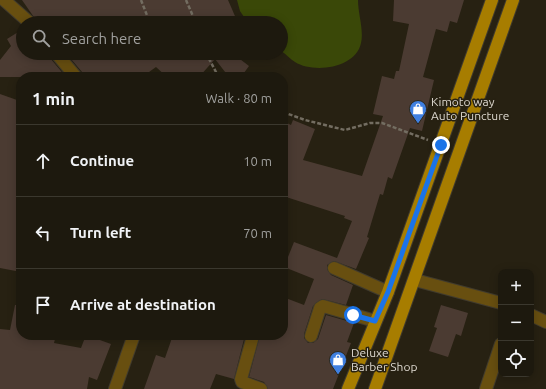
<!DOCTYPE html>
<html lang="en">
<head>
<meta charset="utf-8">
<style>
	body { margin:0; font-family:Ubuntu,sans-serif; background:#252217; color:#f1f3f6 }
	.controls { position:absolute; right:12px; bottom:12px; display:grid; overflow:hidden; border-radius:8px; box-shadow:0 2px 10px #0003 }
	.controls button { width:36px; height:36px; display:grid; place-items:center; padding:0; border:0; border-bottom:1px solid #3b382e; background:#1d190e; color:#f1f3f6; font:20px sans-serif }
	.stop { position:absolute; width:12px; height:12px; margin:-9px; border:3px solid #1a73e8; border-radius:50%; background:#fff }
	.stop.end { background:#1a73e8; border-color:#fff; box-shadow:0 1px 4px #0008 }
	.list { margin:0; padding:0; list-style:none }
	h2 { display:flex; justify-content:space-between; align-items:center; height:52px; margin:0; padding:0 16px; font-size:17px }
	h2 small { font-size:13px; font-weight:400; color:#a0a09e }
	.list li { display:grid; grid-template-columns:26px 1fr auto; gap:12px; align-items:center; box-sizing:border-box; height:72px; padding:0 16px; border-top:1px solid #3b382e }
	.list b { display:block; font-size:15px; white-space:nowrap }
	.list em { font-size:13px; font-style:normal; color:#a0a09e }
	.icon { flex:none; width:22px; height:22px; fill:none; stroke:currentColor; stroke-width:2; stroke-linecap:round; stroke-linejoin:round }
	.map { position:relative; flex:none; width:546px; height:389px; overflow:hidden }
	.search { position:absolute; background:#1d190e; box-shadow:0 2px 10px #0003; left:16px; top:16px; width:272px; height:44px; display:flex; align-items:center; gap:10px; box-sizing:border-box; padding:0 14px; border-radius:22px; color:#a0a09e; font-size:15px }
	.panel { position:absolute; background:#1d190e; box-shadow:0 2px 10px #0003; left:16px; top:72px; width:272px; height:268px; border-radius:16px }
	.map>svg:first-child { display:block }
	.green { fill:#3a4808 }
	.building { fill:#4b3b32 }
	.lines { fill:none; stroke-linecap:round; stroke-linejoin:round }
	.minor-casing { stroke:#413b2d; stroke-width:14 }
	.major-casing { stroke:#413b2d; stroke-width:14 }
	.path { stroke:#736d61; stroke-width:2.5; stroke-dasharray:4 2; stroke-linecap:butt }
	.minor { stroke:#684f10; stroke-width:12 }
	.major { stroke:#a77d00; stroke-width:12 }
	.route { stroke:#1a73e8; stroke-width:5 }
	.labels { text-anchor:middle; stroke-width:3; stroke-linejoin:round; paint-order:stroke }
	.poi-label { font-size:12px; fill:#ded9d0; stroke:#272112; text-anchor:start }
</style>
</head>
<body>
<div class="map">
<svg width="546" height="389" viewBox="0 0 546 389">
	<rect width="100%" height="100%" fill="#272112"/>
	<path class="green" d="M237 0H358C358 14 364 30 361 43 356 68 314 74 295 62 290 59 286 54 281 51V23H248L240 11Z"/>
	<g class="building">
		<polygon points="22,0 228,0 238,23 38,23"/>
		<polygon points="394,0 464,0 457,23 450,21 447,32 436,29 423,77 434,80 422,131 410,128 392,179 388,177 383,195 380,194 367,237 369,238 356,269 334,261 327,265 327,269 331,275 353,285 346,305 322,299 313,306 304,334 304,338 308,343 313,343 318,339 326,315 354,323 347,342 351,343 333,389 268,389 264,382 249,377 260,335 283,335 283,297 304,305 314,279 284,267 294,242 337,258 352,221 344,218 345,216 283,196 283,121 291,125 293,120 315,129 303,160 362,176 383,116 373,114 382,76 394,79 396,71 399,71 409,24 393,21"/>
		<polygon points="23,29 23,53 49,53 50,58 66,77 0,77 0,60 11,46 7,39"/>
		<polygon points="66,53 232,53 249,66 241,77 229,77 215,59 199,77 167,77 156,67 142,77 83,77 82,72"/>
		<polygon points="0,94 17,100 17,102 21,103 21,272 0,268"/>
		<polygon points="15,305 21,305 21,335 56,335 54,343 81,348 86,335 111,344 97,380 89,377 87,389 0,389 0,329 10,330"/>
		<polygon points="441,305 468,313 461,336 456,334 448,357 429,351 437,328 434,327"/>
		<polygon points="173,335 232,335 244,339 234,379 216,374 210,389 144,389 156,355 165,358"/>
	</g>
	<g class="lines">
		<defs>
			<g id="minor">
				<polyline points="4,0 30,23"/>
				<polyline points="56,53 76,77"/>
				<polyline points="334,268 388,292"/>
				<polyline points="415,280 501,303"/>
				<polyline points="531,315 546,322"/>
				<polyline points="253,336 241,379 242,382 261,389"/>
				<polyline points="311,336 320,308 323,306 375,321"/>
				<polyline points="115,389 134,335"/>
				<polyline points="486,389 501,344"/>
			</g>
			<g id="major">
				<polyline points="348,389 388,292 492,0"/>
				<polyline points="375,389 513,0"/>
			</g>
		</defs>
		<use href="#minor" class="minor-casing"/>
		<use href="#major" class="major-casing"/>
		<g class="path">
			<polyline points="141,0 150,23"/>
			<polyline points="186,0 196,23"/>
			<polyline points="164,53 166,58 183,53"/>
			<polyline points="206,53 217,74 222,77"/>
			<polyline points="283,112 305,120 345,130 370,123 382,123 428,140"/>
		</g>
		<use href="#minor" class="minor"/>
		<use href="#major" class="major"/>
	</g>
	<g class="lines">
		<polyline class="route" points="353,315 375,321 388,292 441,145"/>
	</g>
	<defs>
		<symbol id="shop-pin" viewBox="-11 -11 22 30"><path d="M0 17L-7.5 6A9.5 9.5 0 1 1 7.5 6Z" fill="#3f7fe0" stroke="#272112"/><path d="M-5-2.5h2.3a2.7 3.5 0 0 1 5.4 0H5L5.5 6h-11ZM-1.5-2.5h3a1.5 2.3 0 0 0-3 0Z" fill="#fff"/></symbol>
	</defs>
	<g fill-rule="evenodd">
		<use href="#shop-pin" x="408" y="99" width="20" height="27"/>
		<use href="#shop-pin" x="328" y="350" width="20" height="27"/>
	</g>
	<g class="labels">
		<g class="poi-label">
			<text x="431" y="106">Kimoto way<tspan x="431" dy="14">Auto Puncture</tspan></text>
			<text x="351" y="357">Deluxe<tspan x="351" dy="14">Barber Shop</tspan></text>
		</g>
	</g>
</svg>
<div class="controls">
<button>+</button>
<button>−</button>
<button><svg class="icon" aria-label="locate" viewBox="0 0 24 24"><circle cx="12" cy="12" r="6"/><path d="M12 2v4M12 18v4M2 12h4M18 12h4"/></svg></button>
</div>
<div class="stop" style="left:353px;top:315px"></div>
<div class="stop end" style="left:441px;top:145px"></div>
<div class="search"><svg class="icon" aria-label="search" viewBox="0 0 24 24"><circle cx="10" cy="10" r="6"/><path d="M15 15l6 6"/></svg>Search here</div>
<section class="panel">
<h2>1 min<small>Walk · 80 m</small></h2>
<ul class="list">
<li><svg class="icon" aria-label="ahead" viewBox="0 0 24 24"><path d="M12 20V5M6 11l6-6 6 6"/></svg><div><b>Continue</b></div><em>10 m</em></li>
<li><svg class="icon" aria-label="left" viewBox="0 0 24 24"><path d="M17 20v-9H6M10 6l-5 5 5 5"/></svg><div><b>Turn left</b></div><em>70 m</em></li>
<li><svg class="icon" aria-label="arrive" viewBox="0 0 24 24"><path d="M6 21V4h12l-3 4 3 4H6"/></svg><div><b>Arrive at destination</b></div></li>
</ul>
</section>
</div>
</body>
</html>
